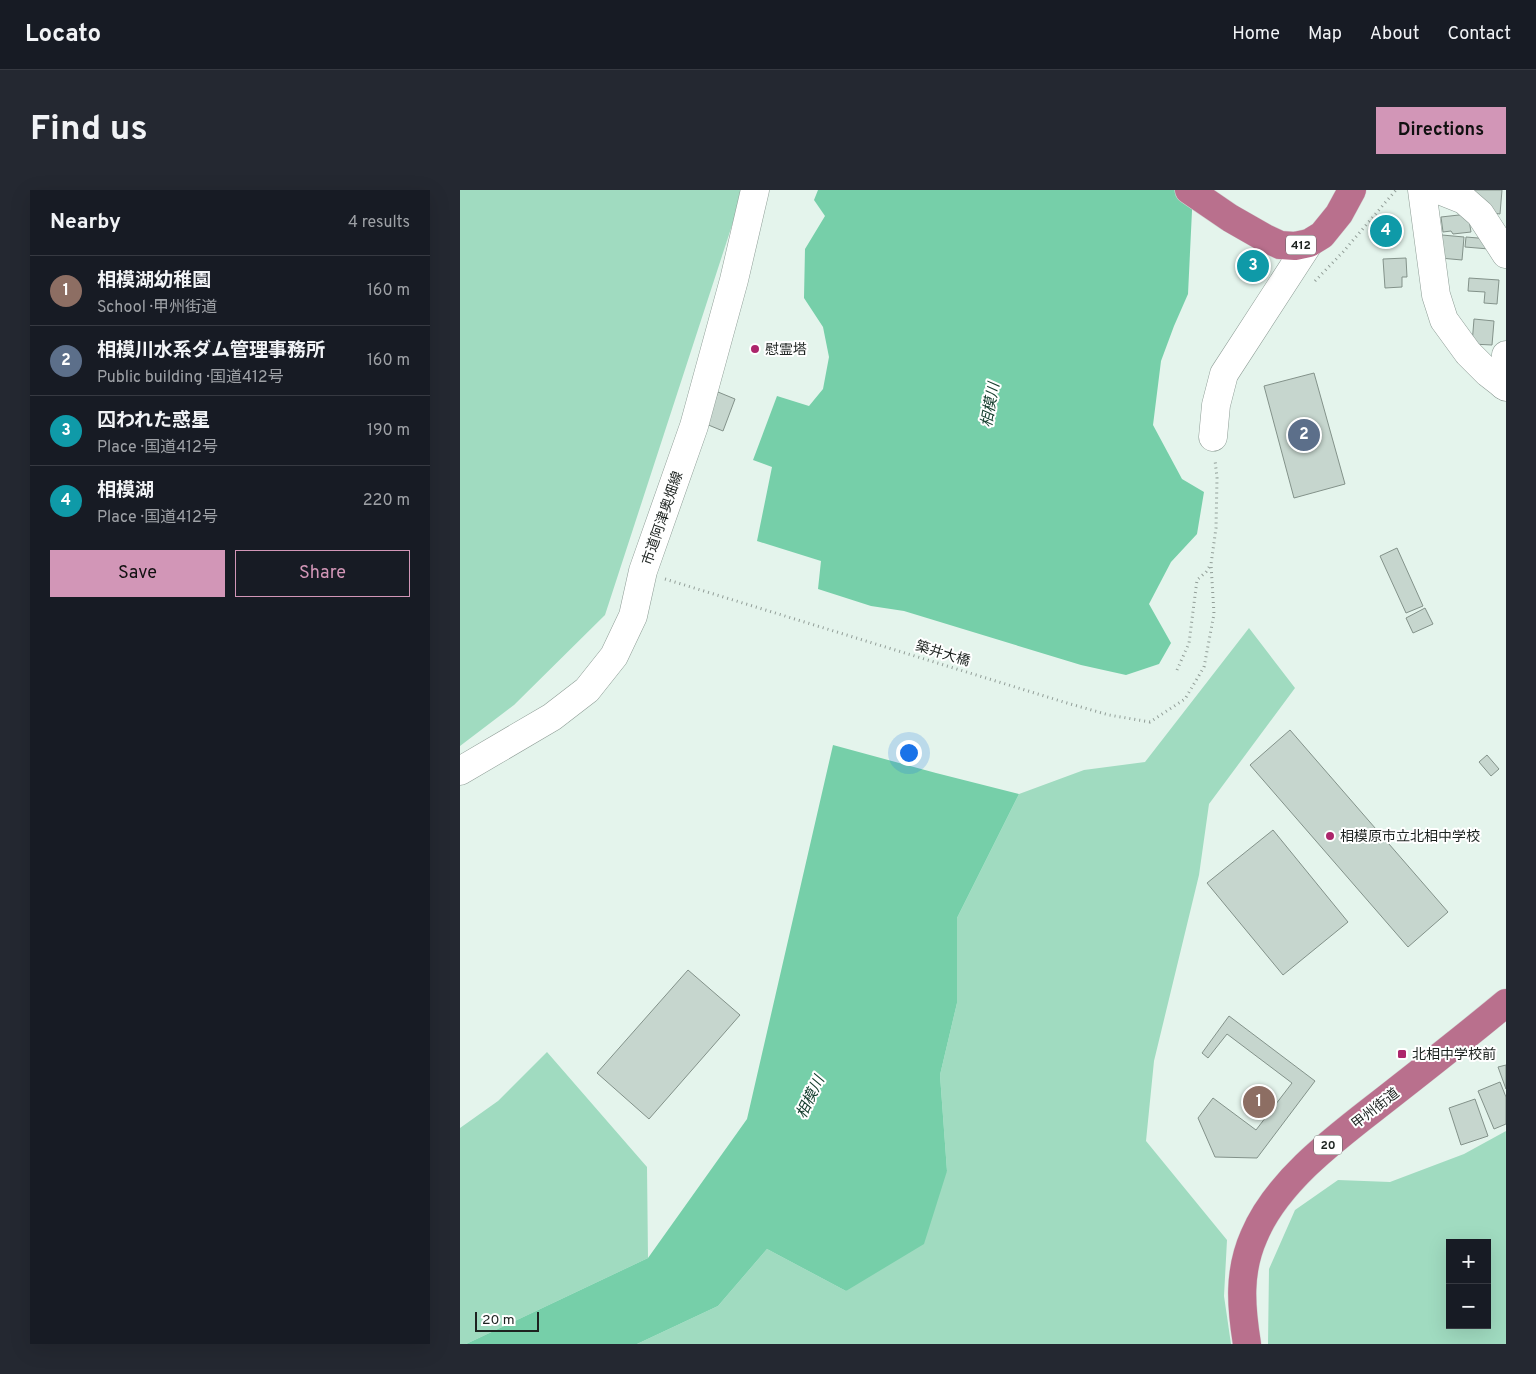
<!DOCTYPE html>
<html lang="en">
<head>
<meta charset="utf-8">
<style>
	body { margin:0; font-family:Overpass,"Noto Sans JP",sans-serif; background:#242831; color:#f1f3f6 }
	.controls { position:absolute; right:15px; bottom:15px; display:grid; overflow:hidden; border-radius:0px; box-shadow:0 5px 20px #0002 }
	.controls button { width:45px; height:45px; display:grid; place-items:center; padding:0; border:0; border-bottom:1px solid #363941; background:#171b24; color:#f1f3f6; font:25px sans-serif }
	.scale { position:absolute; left:15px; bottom:12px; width:64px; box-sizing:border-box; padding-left:5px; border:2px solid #1d2320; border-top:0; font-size:14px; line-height:18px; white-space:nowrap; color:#1d2320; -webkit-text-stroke:4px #fff; paint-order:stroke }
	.you { position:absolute; left:448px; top:562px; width:18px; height:18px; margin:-12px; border:4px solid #fff; border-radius:50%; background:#1a73e8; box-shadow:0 0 0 8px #1a73e833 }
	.badge { display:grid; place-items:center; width:32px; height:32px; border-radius:50%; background:#d296b7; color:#fff; font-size:16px; font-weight:700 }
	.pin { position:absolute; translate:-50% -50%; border:2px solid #fff; box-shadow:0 1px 5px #0006 }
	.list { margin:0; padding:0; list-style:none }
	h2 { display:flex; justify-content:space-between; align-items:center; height:65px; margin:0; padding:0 20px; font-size:21px }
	h2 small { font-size:16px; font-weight:400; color:#9ea1a6 }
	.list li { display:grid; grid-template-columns:32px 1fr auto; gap:15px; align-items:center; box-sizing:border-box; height:70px; padding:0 20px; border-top:1px solid #363941 }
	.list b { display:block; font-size:19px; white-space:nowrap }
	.list p { margin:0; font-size:16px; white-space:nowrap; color:#9ea1a6 }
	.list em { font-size:16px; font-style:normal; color:#9ea1a6 }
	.actions { display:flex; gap:10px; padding:15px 20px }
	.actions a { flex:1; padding:11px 0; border:1px solid #d296b7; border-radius:0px; text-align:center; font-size:18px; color:#d296b7 }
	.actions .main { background:#d296b7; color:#111 }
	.map { position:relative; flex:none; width:1046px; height:1154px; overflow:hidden; border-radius:0px }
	header { display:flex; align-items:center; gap:30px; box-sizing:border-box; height:70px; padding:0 25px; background:#171b24; border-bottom:1px solid #363941 }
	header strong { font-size:24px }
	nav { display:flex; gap:28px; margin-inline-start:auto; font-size:18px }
	.intro { display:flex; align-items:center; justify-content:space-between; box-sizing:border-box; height:120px; padding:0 30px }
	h1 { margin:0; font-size:35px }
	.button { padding:12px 22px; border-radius:0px; background:#d296b7; color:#111; font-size:18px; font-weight:700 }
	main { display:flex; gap:30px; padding:0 30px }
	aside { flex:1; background:#171b24; border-radius:0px; box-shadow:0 5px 20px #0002 }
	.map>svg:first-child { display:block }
	.green { fill:#a0dbc0; fill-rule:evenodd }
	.water { fill:#76cfa9 }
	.building { fill:#c6d6ce; stroke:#83928a }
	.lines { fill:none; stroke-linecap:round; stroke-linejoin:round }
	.minor-casing { stroke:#8e9d96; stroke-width:29 }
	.highway-casing { stroke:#d2d3d2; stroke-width:29 }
	.path { stroke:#929e98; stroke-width:3; stroke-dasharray:1 4; stroke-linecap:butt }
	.minor { stroke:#fff; stroke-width:28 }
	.highway { stroke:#b9708d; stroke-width:28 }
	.poi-dot { fill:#ac256b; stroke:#fff; stroke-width:2 }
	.labels { text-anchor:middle; stroke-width:4; stroke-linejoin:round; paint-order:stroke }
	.shield { fill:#fff; stroke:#616563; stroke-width:1 }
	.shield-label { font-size:12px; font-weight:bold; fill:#1d2320 }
	.poi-label { font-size:14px; fill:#1d2320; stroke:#fff; text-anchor:start }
	.street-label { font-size:14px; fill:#1d2320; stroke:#fff }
	.water-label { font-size:15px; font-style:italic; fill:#184030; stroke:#fff }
</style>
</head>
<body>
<header>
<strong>Locato</strong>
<nav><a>Home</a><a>Map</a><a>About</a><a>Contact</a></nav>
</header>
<div class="intro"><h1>Find us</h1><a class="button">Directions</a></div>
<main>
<aside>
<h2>Nearby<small>4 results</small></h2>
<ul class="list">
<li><span class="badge" style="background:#8d6e63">1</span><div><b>相模湖幼稚園</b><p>School · 甲州街道</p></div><em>160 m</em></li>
<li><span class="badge" style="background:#5c6f8a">2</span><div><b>相模川水系ダム管理事務所</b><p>Public building · 国道412号</p></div><em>160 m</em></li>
<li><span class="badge" style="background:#0f9aa8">3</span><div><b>囚われた惑星</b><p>Place · 国道412号</p></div><em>190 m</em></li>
<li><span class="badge" style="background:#0f9aa8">4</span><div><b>相模湖</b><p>Place · 国道412号</p></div><em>220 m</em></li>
</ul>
<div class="actions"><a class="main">Save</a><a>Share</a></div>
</aside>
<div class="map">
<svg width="1046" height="1154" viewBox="0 0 1046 1154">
	<rect width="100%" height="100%" fill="#e4f4ec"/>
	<g class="green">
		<polygon points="0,0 287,0 276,23 145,425 54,515 0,556"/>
		<polygon points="789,438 835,498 749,614 739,685 694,871 686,951 767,1050 764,1106 771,1154 177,1154 258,1116 307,1059 386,1101 487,981 480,885 497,813 497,728 559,604 624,580 685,572"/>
		<polygon points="87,862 187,977 188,1068 6,1154 0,1154 0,938 38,911"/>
		<path d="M1046 941V1154H808L809 1079 835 1020 878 990 930 992 1004 964ZM990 1053H1027V1135H990Z"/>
	</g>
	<g class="water">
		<polygon points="358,0 733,0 728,104 714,136 701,171 693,235 722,289 744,302 737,344 711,372 689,414 711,453 699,474 666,485 621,475 444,421 411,416 358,399 361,371 297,351 312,277 293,270 317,206 349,216 363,199 369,167 363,137 344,108 345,59 365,26 354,10"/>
		<polygon points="373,555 476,583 559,604 497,728 497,813 480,885 487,981 464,1054 386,1101 307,1059 258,1116 177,1154 6,1154 188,1068 287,929"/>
	</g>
	<g class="building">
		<polygon points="1011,0 1042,0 1040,24 1026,22"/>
		<polygon points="1008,24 1011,42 993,44 991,41 983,42 981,27"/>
		<polygon points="982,45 1004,47 1002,70 980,68"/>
		<polygon points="1006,47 1030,49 1029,59 1005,57"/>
		<polygon points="946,68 947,87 942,87 942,97 925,98 923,69"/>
		<polygon points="1009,88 1039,90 1037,114 1024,113 1025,102 1008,101"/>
		<polygon points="1014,129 1034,131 1032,155 1012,154"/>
		<polygon points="854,183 885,294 834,308 804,196"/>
		<polygon points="258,202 275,209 263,241 246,234"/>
		<polygon points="937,358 963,416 946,423 920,366"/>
		<polygon points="965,418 973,434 953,443 946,428"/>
		<polygon points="830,540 988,722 948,757 790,575"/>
		<polygon points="1027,565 1039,579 1031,586 1019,572"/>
		<polygon points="813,640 888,732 823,785 747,693"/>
		<polygon points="228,780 280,825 189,929 137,883"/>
		<polygon points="769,826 855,891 797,968 755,967 738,928 753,908 796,940 832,893 767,844 748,868 742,863"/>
		<polygon points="1046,875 1046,899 1038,877"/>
		<polygon points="1040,892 1046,907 1046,934 1034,939 1018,901"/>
		<polygon points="1015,909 1028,946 1001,955 989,918"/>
	</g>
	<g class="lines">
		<defs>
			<g id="minor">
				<polyline points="962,0 976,105 984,130 1008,163 1028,183 1046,197"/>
				<polyline points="979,0 1004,10 1020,24 1046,64"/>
				<polyline points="1043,195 1046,165"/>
				<polyline points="753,247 756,215 764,184 849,53"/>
				<polyline points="0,581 92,527 127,500 154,466 173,426 183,381 234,236 274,90 295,0"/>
			</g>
			<g id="highway">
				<polyline points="729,0 770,28 805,48 820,55 835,56 849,53 862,45 879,24 892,0"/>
				<path d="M787 1154C781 1117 778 1082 794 1046 819 986 887 940 936 901 973 872 1010 843 1046 813"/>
			</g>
		</defs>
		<use href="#minor" class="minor-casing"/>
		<use href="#highway" class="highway-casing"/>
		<g class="path">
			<polyline points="855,91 883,62 936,0"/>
			<polyline points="205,389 607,513 649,525 690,532 725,509 744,477 754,424 751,374 756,338 757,288 755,270"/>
			<polyline points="717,480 729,453 737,390 746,382 751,374"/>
		</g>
		<use href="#minor" class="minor"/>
		<use href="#highway" class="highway"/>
	</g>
	<g class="poi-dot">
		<circle cx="295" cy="159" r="5"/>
		<circle cx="870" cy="646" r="5"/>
		<rect x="937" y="859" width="10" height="10" rx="2.5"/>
	</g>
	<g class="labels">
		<g class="shield">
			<rect x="826" y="45.5" width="30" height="19" rx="4"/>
			<rect x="854" y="945.5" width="28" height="19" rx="4"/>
		</g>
		<g class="shield-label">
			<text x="841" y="59">412</text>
			<text x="868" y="959">20</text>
		</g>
		<g class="poi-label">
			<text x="305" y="164">慰霊塔</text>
			<text x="880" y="651">相模原市立北相中学校</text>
			<text x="952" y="869">北相中学校前</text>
		</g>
		<g class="street-label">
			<text transform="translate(202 328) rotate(-71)" y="5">市道阿津奥畑線</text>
			<text transform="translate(483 463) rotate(17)" y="5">築井大橋</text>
			<text transform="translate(915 918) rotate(-38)" y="5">甲州街道</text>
		</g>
		<g class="water-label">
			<text transform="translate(530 215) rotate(-80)" y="5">相模川</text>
			<text transform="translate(350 907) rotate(-64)" y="5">相模川</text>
		</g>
	</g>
</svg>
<div class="controls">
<button>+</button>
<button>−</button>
</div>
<div class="scale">20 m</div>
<div class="you"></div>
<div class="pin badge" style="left:799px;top:912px;background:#8d6e63">1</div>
<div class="pin badge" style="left:844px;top:245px;background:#5c6f8a">2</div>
<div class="pin badge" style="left:793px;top:76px;background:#0f9aa8">3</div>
<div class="pin badge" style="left:926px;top:41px;background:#0f9aa8">4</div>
</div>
</main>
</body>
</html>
